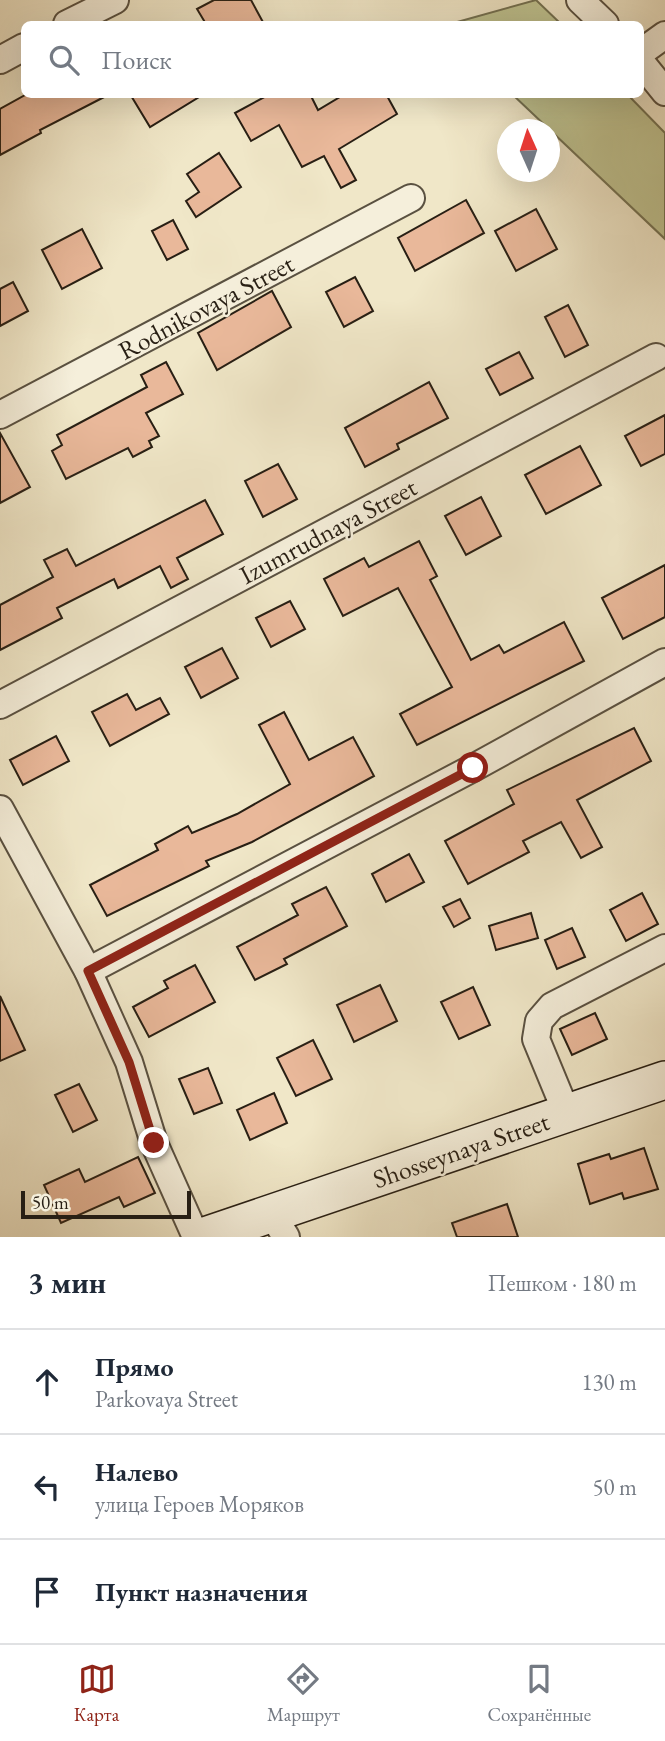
<!DOCTYPE html>
<html lang="ru">
<head>
<meta charset="utf-8">
<style>
	body { margin:0; font-family:"EB Garamond",serif; background:#f2f2f3; color:#1f2937 }
	.compass { position:absolute; left:497px; top:119px; width:63px; height:63px; border-radius:50%; background:#fff; box-shadow:0 7px 28px #0002; rotate:357deg }
	.scale { position:absolute; left:21px; bottom:18px; width:170px; box-sizing:border-box; padding-left:7px; border:4px solid #281f14; border-top:0; font-size:19px; line-height:24px; white-space:nowrap; color:#281f14; -webkit-text-stroke:5px #f5efdb; paint-order:stroke }
	.stop { position:absolute; width:21px; height:21px; margin:-16px; border:5px solid #8f2418; border-radius:50%; background:#fff }
	.stop.end { background:#8f2418; border-color:#fff; box-shadow:0 2px 7px #0008 }
	.list { margin:0; padding:0; list-style:none }
	h2 { display:flex; justify-content:space-between; align-items:center; height:91px; margin:0; padding:0 28px; font-size:30px }
	h2 small { font-size:23px; font-weight:400; color:#747a83 }
	.list li { display:grid; grid-template-columns:46px 1fr auto; gap:21px; align-items:center; box-sizing:border-box; height:105px; padding:0 28px; border-top:2px solid #e0e1e3 }
	.list b { display:block; font-size:26px; white-space:nowrap }
	.list p { margin:0; font-size:23px; white-space:nowrap; color:#747a83 }
	.list em { font-size:23px; font-style:normal; color:#747a83 }
	.icon { flex:none; width:38px; height:38px; fill:none; stroke:currentColor; stroke-width:2; stroke-linecap:round; stroke-linejoin:round }
	.map { position:relative; flex:none; width:665px; height:1237px; overflow:hidden }
	.search { position:absolute; background:#fff; box-shadow:0 7px 28px #0002; left:21px; right:21px; top:21px; height:77px; display:flex; align-items:center; gap:18px; box-sizing:border-box; padding:0 24px; border-radius:10px; color:#747a83; font-size:26px }
	.sheet { height:406px; background:#fff }
	nav { display:flex; justify-content:space-around; align-items:center; box-sizing:border-box; height:98px; border-top:2px solid #e0e1e3; background:#fff; font-size:19px; color:#747a83 }
	nav a { display:grid; justify-items:center; gap:4px }
	nav .on { color:#8f2418 }
	.map>svg:first-child { display:block }
	.green { fill:#c0c492; stroke:#747253; stroke-width:2 }
	.building { fill:#e9b89a; stroke:#281f14; stroke-width:2 }
	.lines { fill:none; stroke-linecap:round; stroke-linejoin:round }
	.street-casing { stroke:#5a5141; stroke-width:30 }
	.secondary-casing { stroke:#281f14; stroke-width:40 }
	.street { stroke:#f5efdb; stroke-width:26 }
	.secondary { stroke:#f5efdb; stroke-width:37 }
	.route { stroke:#8f2418; stroke-width:9 }
	.labels { text-anchor:middle; stroke-width:5; stroke-linejoin:round; paint-order:stroke }
	.street-label { font-size:26px; fill:#281f14; stroke:#f5efdb }
</style>
</head>
<body>
<div class="map">
<svg width="665" height="1237" viewBox="0 0 665 1237">
	<rect width="100%" height="100%" fill="#f0e7c8"/>
	<filter id="stains"><feTurbulence type="fractalNoise" baseFrequency=".00286" numOctaves="4"/><feColorMatrix values="0 0 0 0 .2 0 0 0 0 .09 0 0 0 0 .02 0 0 0 .5 -.17"/></filter>
	<radialGradient id="worn" r=".72"><stop offset=".6" stop-color="#630" stop-opacity="0"/><stop offset="1" stop-color="#630" stop-opacity=".3"/></radialGradient>
	<g class="green">
		<polygon points="536,0 561,24 450,24"/>
		<polygon points="513,95 628,95 665,133 665,239"/>
	</g>
	<g class="building">
		<polygon points="214,0 251,0 264,24 206,24 197,9"/>
		<polygon points="27,94 110,94 40,130 41,133 0,155 0,109"/>
		<polygon points="130,94 204,94 150,127"/>
		<polygon points="270,94 310,94 318,110 345,94 386,94 397,114 339,149 356,180 341,188 324,156 302,167 279,125 251,141 235,113"/>
		<polygon points="219,153 241,187 196,217 186,201 199,192 187,174"/>
		<polygon points="466,200 484,233 415,271 398,238"/>
		<polygon points="536,209 557,249 516,271 495,231"/>
		<polygon points="173,220 188,249 167,260 152,231"/>
		<polygon points="82,229 102,268 62,289 42,250"/>
		<polygon points="355,277 373,311 344,327 326,292"/>
		<polygon points="13,282 28,311 0,326 0,289"/>
		<polygon points="272,291 291,327 217,370 198,333"/>
		<polygon points="568,305 588,345 565,357 545,317"/>
		<polygon points="519,352 533,378 500,395 486,369"/>
		<polygon points="166,362 183,394 146,413 159,436 149,441 152,447 133,457 128,448 66,479 52,451 62,445 57,435 147,387 141,375"/>
		<polygon points="429,382 448,418 397,444 399,449 365,467 345,428"/>
		<polygon points="665,415 665,454 641,466 625,436"/>
		<polygon points="0,433 30,487 0,503"/>
		<polygon points="580,446 601,485 546,514 525,475"/>
		<polygon points="278,464 297,499 263,517 245,481"/>
		<polygon points="481,497 501,536 466,555 445,516"/>
		<polygon points="205,500 223,534 177,558 188,579 171,588 160,566 118,588 114,579 57,608 62,618 0,650 0,605 53,577 44,560 67,549 76,566"/>
		<polygon points="419,541 437,576 430,580 471,660 499,645 504,653 564,622 584,661 417,745 400,714 452,687 398,588 343,616 324,579 364,558 369,567"/>
		<polygon points="665,565 665,617 623,639 602,598"/>
		<polygon points="290,601 305,629 271,647 256,618"/>
		<polygon points="222,648 238,678 201,698 185,667"/>
		<polygon points="127,694 136,710 160,698 169,714 110,746 92,712"/>
		<polygon points="284,712 309,760 353,737 374,776 252,842 206,861 209,866 107,916 90,885 158,850 155,844 188,826 192,833 237,814 290,784 259,725"/>
		<polygon points="634,728 651,761 577,800 602,847 581,858 561,822 523,841 529,852 468,884 445,841 514,804 507,790"/>
		<polygon points="56,736 69,761 23,785 10,760"/>
		<polygon points="409,854 424,882 386,902 372,874"/>
		<polygon points="326,887 347,926 284,959 287,964 255,980 237,947 298,915 292,904"/>
		<polygon points="642,893 658,924 626,941 610,910"/>
		<polygon points="460,899 470,918 454,927 443,907"/>
		<polygon points="531,913 538,938 496,950 489,926"/>
		<polygon points="572,928 585,957 557,969 545,940"/>
		<polygon points="195,965 215,1002 149,1037 133,1007 168,988 164,981"/>
		<polygon points="380,985 397,1021 354,1042 337,1005"/>
		<polygon points="473,987 490,1025 459,1039 441,1002"/>
		<polygon points="0,996 25,1050 0,1061"/>
		<polygon points="595,1013 607,1039 572,1055 560,1029"/>
		<polygon points="313,1040 332,1079 296,1096 277,1058"/>
		<polygon points="208,1068 222,1103 194,1114 179,1079"/>
		<polygon points="79,1084 97,1120 73,1132 55,1095"/>
		<polygon points="274,1093 287,1123 250,1140 237,1110"/>
		<polygon points="644,1148 658,1189 624,1199 622,1193 590,1204 578,1164 609,1154 611,1159"/>
		<polygon points="138,1157 155,1193 124,1207 119,1197 61,1223 44,1185 79,1169 85,1182"/>
		<polygon points="507,1204 518,1237 457,1237 452,1223"/>
	</g>
	<g class="lines">
		<defs>
			<g id="street">
				<polyline points="580,0 605,24"/>
				<polyline points="67,24 115,0"/>
				<polyline points="640,53 665,35"/>
				<polyline points="0,60 24,47"/>
				<polyline points="640,61 665,92"/>
				<polyline points="0,415 411,198"/>
				<polyline points="0,705 656,357"/>
				<polyline points="0,809 88,971 129,1062 154,1143 196,1237"/>
				<polyline points="88,971 473,768 665,662"/>
				<polyline points="567,1114 536,1039 539,1021 552,1006 665,948"/>
				<polyline points="272,1214 286,1237"/>
			</g>
			<polyline id="secondary" points="202,1237 665,1080"/>
		</defs>
		<use href="#street" class="street-casing"/>
		<use href="#secondary" class="secondary-casing"/>
		<use href="#street" class="street"/>
		<use href="#secondary" class="secondary"/>
	</g>
	<g class="lines">
		<polyline class="route" points="154,1143 129,1062 88,971 473,768"/>
	</g>
	<g class="labels">
		<g class="street-label">
			<text transform="translate(206 307) rotate(-28)" y="9">Rodnikovaya Street</text>
			<text transform="translate(328 531) rotate(-28)" y="9">Izumrudnaya Street</text>
			<text transform="translate(461 1150) rotate(-19)" y="9">Shosseynaya Street</text>
		</g>
	</g>
	<rect width="100%" height="100%" filter="url(#stains)"/>
	<rect width="100%" height="100%" fill="url(#worn)"/>
</svg>
<svg class="compass" viewBox="-18 -18 36 36"><path d="M0-13l5 13h-10z" fill="#e53935"/><path d="M0 13l5-13h-10z" fill="#747a83"/></svg>
<div class="scale">50 m</div>
<div class="stop" style="left:473px;top:768px"></div>
<div class="stop end" style="left:154px;top:1143px"></div>
<div class="search"><svg class="icon" aria-label="search" viewBox="0 0 24 24"><circle cx="10" cy="10" r="6"/><path d="M15 15l6 6"/></svg>Поиск</div>
</div>
<section class="sheet">
<h2>3 мин<small>Пешком · 180 m</small></h2>
<ul class="list">
<li><svg class="icon" aria-label="ahead" viewBox="0 0 24 24"><path d="M12 20V5M6 11l6-6 6 6"/></svg><div><b>Прямо</b><p>Parkovaya Street</p></div><em>130 m</em></li>
<li><svg class="icon" aria-label="left" viewBox="0 0 24 24"><path d="M17 20v-9H6M10 6l-5 5 5 5"/></svg><div><b>Налево</b><p>улица Героев Моряков</p></div><em>50 m</em></li>
<li><svg class="icon" aria-label="arrive" viewBox="0 0 24 24"><path d="M6 21V4h12l-3 4 3 4H6"/></svg><div><b>Пункт назначения</b></div></li>
</ul>
</section>
<nav>
<a class="on"><svg class="icon" aria-label="map" viewBox="0 0 24 24"><path d="M3 6l6-2 6 2 6-2v14l-6 2-6-2-6 2zM9 4v14M15 6v14"/></svg>Карта</a>
<a><svg class="icon" aria-label="directions" viewBox="0 0 24 24"><path d="M12 3l9 9-9 9-9-9zM9 14v-3h6M13 9l2 2-2 2"/></svg>Маршрут</a>
<a><svg class="icon" aria-label="saved" viewBox="0 0 24 24"><path d="M7 4h10v16l-5-4-5 4z"/></svg>Сохранённые</a>
</nav>
</body>
</html>
